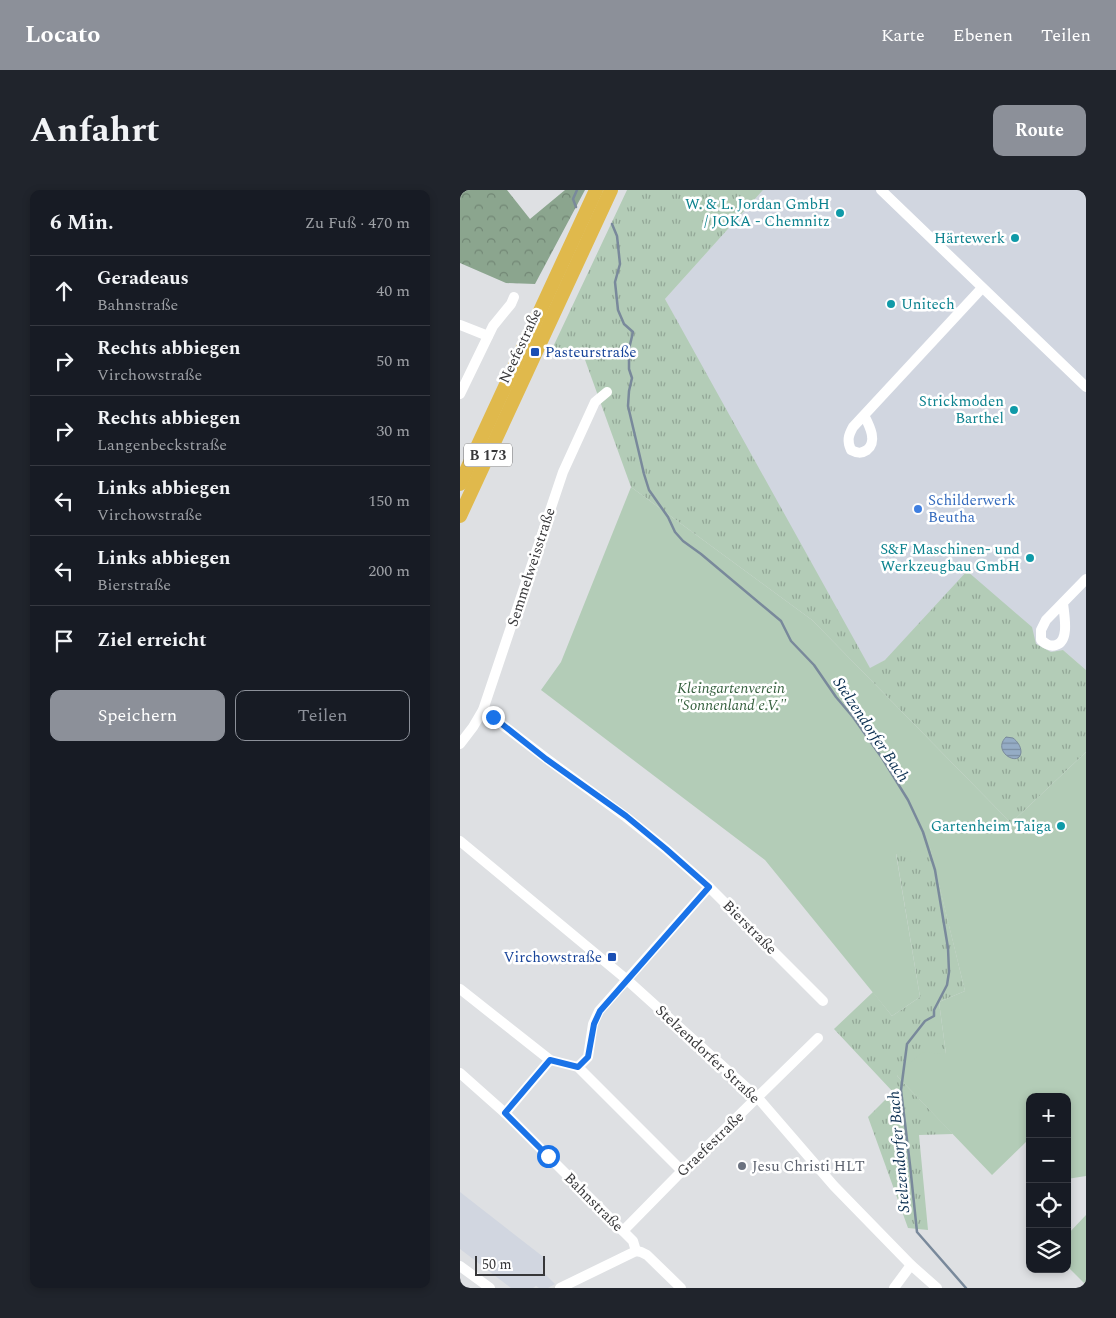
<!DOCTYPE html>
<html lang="de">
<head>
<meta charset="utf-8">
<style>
	body { margin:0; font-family:Spectral,serif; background:#20242c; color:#f1f3f6 }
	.controls { position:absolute; right:15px; bottom:15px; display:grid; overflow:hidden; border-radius:10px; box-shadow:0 2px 8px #0003 }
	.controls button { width:45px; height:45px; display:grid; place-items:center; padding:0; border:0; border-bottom:1px solid #363941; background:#171b24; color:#f1f3f6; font:25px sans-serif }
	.scale { position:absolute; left:15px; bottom:12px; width:70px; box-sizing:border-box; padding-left:5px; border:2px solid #373739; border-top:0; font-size:14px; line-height:18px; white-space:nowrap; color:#373739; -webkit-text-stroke:4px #fff; paint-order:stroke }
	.stop { position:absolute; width:15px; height:15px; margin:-11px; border:4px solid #1a73e8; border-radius:50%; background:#fff }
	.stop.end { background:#1a73e8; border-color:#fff; box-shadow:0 1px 5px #0008 }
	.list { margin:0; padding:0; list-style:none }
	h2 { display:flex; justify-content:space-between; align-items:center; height:65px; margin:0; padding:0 20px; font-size:21px }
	h2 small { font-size:16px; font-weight:400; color:#9ea1a6 }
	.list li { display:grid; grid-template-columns:32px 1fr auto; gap:15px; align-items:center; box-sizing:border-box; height:70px; padding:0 20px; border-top:1px solid #363941 }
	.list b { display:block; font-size:19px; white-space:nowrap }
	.list p { margin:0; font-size:16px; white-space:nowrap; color:#9ea1a6 }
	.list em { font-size:16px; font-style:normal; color:#9ea1a6 }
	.actions { display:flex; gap:10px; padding:15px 20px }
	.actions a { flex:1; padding:11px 0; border:1px solid #8c9099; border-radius:10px; text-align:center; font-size:18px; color:#8c9099 }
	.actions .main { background:#8c9099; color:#fff }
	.icon { flex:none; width:28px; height:28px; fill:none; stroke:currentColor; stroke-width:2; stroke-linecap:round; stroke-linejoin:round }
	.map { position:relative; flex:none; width:626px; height:1098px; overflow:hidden; border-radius:10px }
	header { display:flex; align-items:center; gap:30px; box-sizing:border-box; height:70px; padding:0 25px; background:#8c9099; color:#fff }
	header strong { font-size:24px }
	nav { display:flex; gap:28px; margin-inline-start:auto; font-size:18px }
	.intro { display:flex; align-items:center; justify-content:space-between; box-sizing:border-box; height:120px; padding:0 30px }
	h1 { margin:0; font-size:35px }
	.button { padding:12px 22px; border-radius:10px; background:#8c9099; color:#fff; font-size:18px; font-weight:700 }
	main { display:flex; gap:30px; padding:0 30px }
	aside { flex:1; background:#171b24; border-radius:10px; box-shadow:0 2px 8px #0003 }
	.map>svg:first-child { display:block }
	.built { fill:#d1d6e0 }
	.grass { fill:url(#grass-tufts) }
	.forest { fill:url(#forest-crowns) }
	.garden { fill:#b3ccb7 }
	.water { fill:url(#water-rules); stroke:#79899b }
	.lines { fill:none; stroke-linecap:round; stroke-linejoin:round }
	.stream { stroke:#79899b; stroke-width:2.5 }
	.minor { stroke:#fff; stroke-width:10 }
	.highway { stroke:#e0b94c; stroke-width:14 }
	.route { stroke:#1a73e8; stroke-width:6 }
	.culture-dot { fill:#0f9aa8; stroke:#fff; stroke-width:2 }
	.transit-dot { fill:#1a4fb4; stroke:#fff; stroke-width:2 }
	.shop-dot { fill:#3f7fe0; stroke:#fff; stroke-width:2 }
	.worship-dot { fill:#6b7280; stroke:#fff; stroke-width:2 }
	.labels { text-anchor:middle; stroke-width:5; stroke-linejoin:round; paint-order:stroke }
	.shield { fill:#fff; stroke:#737374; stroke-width:1 }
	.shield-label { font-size:14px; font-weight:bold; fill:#373739 }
	.culture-label { font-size:15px; fill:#0d838f; stroke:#fff; text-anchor:end }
	.street-label { font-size:15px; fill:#373739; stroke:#fff }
	.transit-label { font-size:15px; fill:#164399; stroke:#fff; text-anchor:start }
	.shop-label { font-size:15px; fill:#366cbe; stroke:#fff; text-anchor:start }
	.park-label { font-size:15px; font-style:italic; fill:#345f3d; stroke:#fff }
	.worship-label { font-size:15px; fill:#5b616d; stroke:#fff; text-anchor:start }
	.water-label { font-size:16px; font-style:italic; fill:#082d4f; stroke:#fff }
</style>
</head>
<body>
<header>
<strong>Locato</strong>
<nav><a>Karte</a><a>Ebenen</a><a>Teilen</a></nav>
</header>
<div class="intro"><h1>Anfahrt</h1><a class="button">Route</a></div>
<main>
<aside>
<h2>6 Min.<small>Zu Fuß · 470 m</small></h2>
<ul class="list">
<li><svg class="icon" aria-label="ahead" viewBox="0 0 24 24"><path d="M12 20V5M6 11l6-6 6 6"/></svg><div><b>Geradeaus</b><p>Bahnstraße</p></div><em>40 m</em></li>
<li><svg class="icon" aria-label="right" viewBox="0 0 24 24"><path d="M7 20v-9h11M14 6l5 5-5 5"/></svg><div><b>Rechts abbiegen</b><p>Virchowstraße</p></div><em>50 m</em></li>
<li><svg class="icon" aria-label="right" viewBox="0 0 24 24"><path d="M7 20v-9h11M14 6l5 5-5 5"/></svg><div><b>Rechts abbiegen</b><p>Langenbeckstraße</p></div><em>30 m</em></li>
<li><svg class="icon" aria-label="left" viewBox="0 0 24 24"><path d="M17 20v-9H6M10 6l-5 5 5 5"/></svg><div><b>Links abbiegen</b><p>Virchowstraße</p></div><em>150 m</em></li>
<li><svg class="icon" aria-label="left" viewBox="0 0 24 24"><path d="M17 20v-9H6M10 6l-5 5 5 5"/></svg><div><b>Links abbiegen</b><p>Bierstraße</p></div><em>200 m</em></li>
<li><svg class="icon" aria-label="arrive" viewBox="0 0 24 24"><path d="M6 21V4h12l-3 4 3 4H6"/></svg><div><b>Ziel erreicht</b></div></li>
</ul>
<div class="actions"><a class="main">Speichern</a><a>Teilen</a></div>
</aside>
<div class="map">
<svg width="626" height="1098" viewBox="0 0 626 1098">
	<defs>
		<pattern id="grass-tufts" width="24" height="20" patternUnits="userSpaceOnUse" patternTransform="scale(1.25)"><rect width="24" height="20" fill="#b3ccb7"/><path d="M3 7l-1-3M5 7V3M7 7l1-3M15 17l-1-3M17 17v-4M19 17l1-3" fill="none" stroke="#92a696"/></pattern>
		<pattern id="forest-crowns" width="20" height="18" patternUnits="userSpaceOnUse" patternTransform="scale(1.25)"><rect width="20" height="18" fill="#8ba58e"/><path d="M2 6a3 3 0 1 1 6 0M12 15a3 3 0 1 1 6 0" fill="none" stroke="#728775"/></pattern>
		<pattern id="water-rules" width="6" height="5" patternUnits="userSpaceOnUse" patternTransform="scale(1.25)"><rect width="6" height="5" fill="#95acc5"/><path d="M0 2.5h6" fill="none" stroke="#7a8da1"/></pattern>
	</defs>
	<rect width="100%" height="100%" fill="#dee0e3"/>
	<g class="built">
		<polygon points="303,0 626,0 626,480 603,460 591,462 576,454 425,470 410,479 314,312 205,109"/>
		<polygon points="0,1002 86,1069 82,1081 95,1094 88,1098 79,1098 76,1096 73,1098 51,1098 0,1059"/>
	</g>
	<g class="grass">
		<polygon points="167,0 303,0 205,109 410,478 425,470 507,381 572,437 576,454 591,462 603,460 626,480 626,562 551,633 352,430 171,297 124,167 93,157"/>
		<polygon points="470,657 505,801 479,812 486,864 437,886 493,944 459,945 468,1040 448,1038 408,927 433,902 374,839 413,802 432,826 460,807 436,663"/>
	</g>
	<polygon class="forest" points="0,0 47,0 70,29 105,0 125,0 75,94 46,93 0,73"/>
	<g class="garden">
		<polygon points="171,297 352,430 551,633 626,562 626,986 607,989 607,907 570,907 570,949 569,949 532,985 437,886 462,862 486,864 479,812 505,801 470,658 436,664 460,807 432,826 305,670 81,500 101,472"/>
		<polygon points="626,1025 626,1093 625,1094 607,1076 607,1045"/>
	</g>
	<path class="water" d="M546 547 553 548C557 551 561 556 561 562 560 578 531 562 546 547Z"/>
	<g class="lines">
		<g class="stream">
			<polyline points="116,17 113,9 117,0"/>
			<polyline points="152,34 157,46 160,74 155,92 158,120 164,134 173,142 169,159 169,179 172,188 169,201 168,216 184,284 189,300 208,327 215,342 223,351 241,364 321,431 331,451 354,475 376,507 393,527 422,568 448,610 463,642 475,680 488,758 489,782 487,795 474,820 474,826 465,831 447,854 441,900 450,975 457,1042 506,1098"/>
		</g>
		<g class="minor">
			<polyline points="421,0 626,197"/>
			<polyline points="0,135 28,146"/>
			<polyline points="0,204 33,136 51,114 54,107"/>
			<path d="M404 225C409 235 418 251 407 260 401 264 397 263 391 260 387 251 388 246 393 237L522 98"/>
			<path d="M603 413C604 424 610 451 596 455 590 457 586 454 581 450V440L586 430 626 389"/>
			<polyline points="23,520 87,569 166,627 206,659 249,697 363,811"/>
			<polyline points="0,554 13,537 23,520 103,282 135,212 147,202"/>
			<polyline points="0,651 166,789 298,908 374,996 451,1075 477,1098"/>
			<polyline points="0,799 90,870 118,877 222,981"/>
			<polyline points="118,877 128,867 133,834 139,821 249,697"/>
			<polyline points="0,883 45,923 173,1051 176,1061"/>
			<polyline points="45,923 90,870"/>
			<polyline points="163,1041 218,985 358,848"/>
			<polyline points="176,1061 181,1062 187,1065 221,1098"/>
			<polyline points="0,1076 30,1098"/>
			<polyline points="100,1098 176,1061"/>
			<polyline points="434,1098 451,1075"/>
		</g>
		<g class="highway">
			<polyline points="0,294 136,0"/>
			<polyline points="0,326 151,0"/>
		</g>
	</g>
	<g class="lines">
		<polyline class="route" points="33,527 86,569 166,626 206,659 249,697 140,821 134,834 128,867 118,877 90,870 45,923 88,966"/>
	</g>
	<g class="culture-dot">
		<circle cx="380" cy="23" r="5"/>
		<circle cx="555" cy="48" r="5"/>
		<circle cx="431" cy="114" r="5"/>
		<circle cx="554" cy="220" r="5"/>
		<circle cx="570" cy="368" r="5"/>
		<circle cx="601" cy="636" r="5"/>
	</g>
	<g class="transit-dot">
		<rect x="70" y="157" width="10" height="10" rx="2.5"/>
		<rect x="147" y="762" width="10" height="10" rx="2.5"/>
	</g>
	<circle class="shop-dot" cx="458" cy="319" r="5"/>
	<circle class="worship-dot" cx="282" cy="976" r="5"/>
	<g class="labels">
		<rect class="shield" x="4" y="253.5" width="48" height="23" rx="4"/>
		<g class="shield-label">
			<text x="28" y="270">B 173</text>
		</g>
		<g class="culture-label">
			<text x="370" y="19">W. &amp; L. Jordan GmbH<tspan x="370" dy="17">/ JOKA - Chemnitz</tspan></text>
			<text x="545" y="53">Härtewerk</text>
			<text x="441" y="119" text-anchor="start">Unitech</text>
			<text x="544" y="216">Strickmoden<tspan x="544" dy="17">Barthel</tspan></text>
			<text x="560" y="364">S&amp;F Maschinen- und<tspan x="560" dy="17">Werkzeugbau GmbH</tspan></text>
			<text x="591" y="641">Gartenheim Taiga</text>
		</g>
		<g class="street-label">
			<text transform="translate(60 156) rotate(-65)" y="5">Neefestraße</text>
			<text transform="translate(71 377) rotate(-72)" y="5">Semmelweisstraße</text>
			<text transform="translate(290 737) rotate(45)" y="5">Bierstraße</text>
			<text transform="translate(248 864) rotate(43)" y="5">Stelzendorfer Straße</text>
			<text transform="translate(250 954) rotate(-44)" y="5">Graefestraße</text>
			<text transform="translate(134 1012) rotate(45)" y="5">Bahnstraße</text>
		</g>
		<g class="transit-label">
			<text x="85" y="167">Pasteurstraße</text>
			<text x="142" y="772" text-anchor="end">Virchowstraße</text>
		</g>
		<g class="shop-label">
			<text x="468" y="315">Schilderwerk<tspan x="468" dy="17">Beutha</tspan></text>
		</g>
		<g class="park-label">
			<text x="271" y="503">Kleingartenverein<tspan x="271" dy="17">"Sonnenland e.V."</tspan></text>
		</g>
		<g class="worship-label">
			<text x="292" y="981">Jesu Christi HLT</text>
		</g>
		<g class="water-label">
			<text transform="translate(412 539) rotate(56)" y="6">Stelzendorfer Bach</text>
			<text transform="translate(438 962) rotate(-95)" y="6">Stelzendorfer Bach</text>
		</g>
	</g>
</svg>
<div class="controls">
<button>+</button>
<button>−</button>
<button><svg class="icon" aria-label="locate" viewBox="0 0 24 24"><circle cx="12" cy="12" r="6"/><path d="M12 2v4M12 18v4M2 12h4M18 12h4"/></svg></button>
<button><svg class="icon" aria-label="layers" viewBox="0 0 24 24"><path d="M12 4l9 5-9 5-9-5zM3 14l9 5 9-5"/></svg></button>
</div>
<div class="scale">50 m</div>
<div class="stop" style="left:88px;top:966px"></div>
<div class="stop end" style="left:33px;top:527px"></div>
</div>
</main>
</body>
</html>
